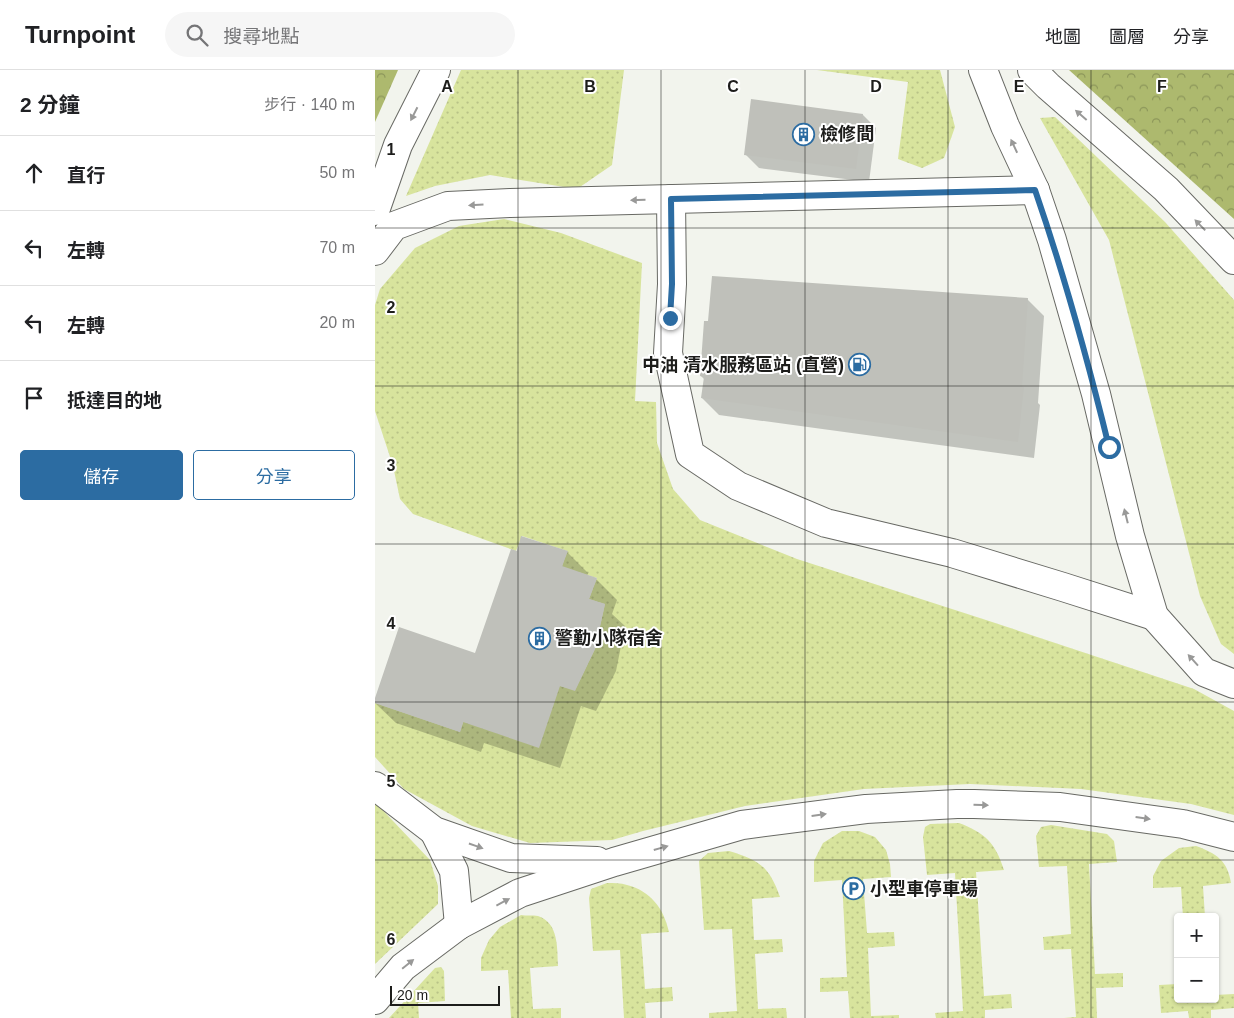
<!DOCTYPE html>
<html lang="zh-TW">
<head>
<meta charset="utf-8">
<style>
	body { margin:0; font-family:Arial,"Noto Sans TC",sans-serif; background:#f6f6f6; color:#202124 }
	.controls { position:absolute; right:15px; bottom:15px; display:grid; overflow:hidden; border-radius:5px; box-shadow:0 1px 4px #0004 }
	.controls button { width:45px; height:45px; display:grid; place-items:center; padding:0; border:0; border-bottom:1px solid #e0e0e0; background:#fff; color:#202124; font:25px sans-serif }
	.scale { position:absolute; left:15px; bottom:12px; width:110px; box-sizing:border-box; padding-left:5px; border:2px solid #1d1d1b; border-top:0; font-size:14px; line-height:18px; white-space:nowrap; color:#1d1d1b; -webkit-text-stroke:4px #fff; paint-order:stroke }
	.stop { position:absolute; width:15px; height:15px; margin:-11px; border:4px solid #2c6ca2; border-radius:50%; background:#fff }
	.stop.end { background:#2c6ca2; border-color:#fff; box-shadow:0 1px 5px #0008 }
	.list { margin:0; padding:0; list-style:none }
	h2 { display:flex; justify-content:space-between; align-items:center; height:65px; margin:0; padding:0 20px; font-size:21px }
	h2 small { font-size:16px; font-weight:400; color:#757577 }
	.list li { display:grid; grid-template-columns:32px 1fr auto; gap:15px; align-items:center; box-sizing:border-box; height:75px; padding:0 20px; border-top:1px solid #e0e0e0 }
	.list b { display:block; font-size:19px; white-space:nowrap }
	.list em { font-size:16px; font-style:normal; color:#757577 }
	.actions { display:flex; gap:10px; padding:15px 20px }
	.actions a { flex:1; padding:11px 0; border:1px solid #2c6ca2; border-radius:5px; text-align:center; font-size:18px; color:#2c6ca2 }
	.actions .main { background:#2c6ca2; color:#fff }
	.icon { flex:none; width:28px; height:28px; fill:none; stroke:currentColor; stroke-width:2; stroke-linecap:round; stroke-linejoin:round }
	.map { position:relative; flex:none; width:859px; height:948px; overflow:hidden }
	header { display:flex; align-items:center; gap:30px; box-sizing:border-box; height:70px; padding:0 25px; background:#fff; border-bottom:1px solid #e0e0e0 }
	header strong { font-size:24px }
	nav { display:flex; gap:28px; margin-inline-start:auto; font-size:18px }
	.search { width:350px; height:45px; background:#f6f6f6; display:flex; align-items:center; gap:12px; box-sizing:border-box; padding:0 18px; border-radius:28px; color:#757577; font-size:19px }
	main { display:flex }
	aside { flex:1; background:#fff }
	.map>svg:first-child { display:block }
	.grass { fill:url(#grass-dots) }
	.forest { fill:url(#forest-crowns) }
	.shadow { fill:#0003 }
	.building { fill:#bfc0ba }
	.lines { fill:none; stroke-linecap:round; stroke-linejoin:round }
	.minor-casing { stroke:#686964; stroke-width:30 }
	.minor { stroke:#fff; stroke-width:28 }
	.oneway { fill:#999998 }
	.route { stroke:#2c6ca2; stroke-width:6 }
	.grid { fill:none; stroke:#1d1d1b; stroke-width:1; stroke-opacity:0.55 }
	.labels { text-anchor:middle; stroke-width:4; stroke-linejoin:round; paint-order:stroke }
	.poi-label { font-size:18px; font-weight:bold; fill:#1d1d1b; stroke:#fff; text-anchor:start }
	.grid-label { font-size:16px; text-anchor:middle; font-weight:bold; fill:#1d1d1b; stroke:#fff; stroke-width:4; stroke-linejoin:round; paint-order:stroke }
</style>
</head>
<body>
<header>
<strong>Turnpoint</strong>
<div class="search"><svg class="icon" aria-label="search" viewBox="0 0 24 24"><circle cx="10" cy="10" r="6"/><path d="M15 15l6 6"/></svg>搜尋地點</div>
<nav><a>地圖</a><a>圖層</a><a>分享</a></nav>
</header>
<main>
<aside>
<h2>2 分鐘<small>步行 · 140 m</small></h2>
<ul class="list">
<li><svg class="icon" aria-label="ahead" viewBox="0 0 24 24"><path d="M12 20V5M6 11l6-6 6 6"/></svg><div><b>直行</b></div><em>50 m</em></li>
<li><svg class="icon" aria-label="left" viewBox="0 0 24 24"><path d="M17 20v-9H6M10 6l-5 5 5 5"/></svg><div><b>左轉</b></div><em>70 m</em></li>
<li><svg class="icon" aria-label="left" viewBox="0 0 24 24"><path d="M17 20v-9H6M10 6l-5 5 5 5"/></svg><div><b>左轉</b></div><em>20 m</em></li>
<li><svg class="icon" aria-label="arrive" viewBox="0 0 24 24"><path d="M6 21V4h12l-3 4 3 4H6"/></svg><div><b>抵達目的地</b></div></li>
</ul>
<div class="actions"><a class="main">儲存</a><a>分享</a></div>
</aside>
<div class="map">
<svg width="859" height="948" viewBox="0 0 859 948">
	<defs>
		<pattern id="grass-dots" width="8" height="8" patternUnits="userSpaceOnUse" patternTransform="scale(1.25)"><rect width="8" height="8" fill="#d8e49d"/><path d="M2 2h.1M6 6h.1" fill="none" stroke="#b9c387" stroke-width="1.8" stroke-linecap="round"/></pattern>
		<pattern id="forest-crowns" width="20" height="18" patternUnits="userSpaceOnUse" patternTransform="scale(1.25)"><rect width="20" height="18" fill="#adb96e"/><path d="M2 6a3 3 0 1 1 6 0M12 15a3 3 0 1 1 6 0" fill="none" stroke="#8c965a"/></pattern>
	</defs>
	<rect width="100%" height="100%" fill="#f2f4ed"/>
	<g class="grass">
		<polygon points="86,0 249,0 237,95 202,119 115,105 60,116 31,126"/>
		<polygon points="442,0 565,0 580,57 569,88 547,98 523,89 533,12"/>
		<polygon points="680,47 790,152 859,230 859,584 846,574 825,526 734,170 665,48"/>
		<polygon points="129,149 186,163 267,193 260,331 281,332 282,373 298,419 325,450 422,489 611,550 819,619 859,641 859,745 816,734 706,719 595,714 489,719 370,736 268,761 237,770 155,773 97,756 29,719 0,687 0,633 85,662 95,632 185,616 200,620 220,579 230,534 214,529 222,508 187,497 192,481 147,466 141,481 38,444 25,429 18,396 0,341 0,235 5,219 40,178 84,156"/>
		<polygon points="0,732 55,790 63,816 63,834 0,894"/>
		<path d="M584 753C610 763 620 772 629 800L601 802 609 926 636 924 637 938 610 940V948H561L560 943 588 941 580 803 552 805 548 767 550 757 555 754Z"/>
		<polygon points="676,755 732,764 739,771 742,792 714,794 720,904 748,903 748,917 721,918 722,948 689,948 701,947 696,879 669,880 668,867 696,864 692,796 664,797 661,766 666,757"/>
		<polygon points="467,761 484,761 500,767 511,780 515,794 516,807 488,809 492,863 519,862 520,876 493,878 496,946 524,945 524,948 475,948 473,921 445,922 445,908 472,907 467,810 439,812 439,791 448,773"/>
		<path d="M821 776C841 783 853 791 856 813L828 816 830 847H808L806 817 778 818V806L786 791 804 778Z"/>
		<path d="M354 781C384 790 394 796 405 827L377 829 379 870 407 869 408 882 380 884 383 939 411 938 412 948H334V943L362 941 357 859 329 860 324 791 333 783Z"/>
		<path d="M232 813C238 813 246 813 252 815 276 821 289 839 294 862L266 864 270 919 297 917 298 931 270 933 271 948H249L245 880 218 881 214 828 216 819Z"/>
		<path d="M146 845C151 846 158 845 163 846 184 853 182 878 183 896L155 898 158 939 186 938V948H136L133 900 106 901V888L114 870 125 857Z"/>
		<polygon points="66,897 69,901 70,931 43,933 44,948 14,948 60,898"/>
		<polygon points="803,914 803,929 840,929 840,925 859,924 859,938 836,940 836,948 814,948 813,941 786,943 784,915"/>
	</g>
	<g class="forest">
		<polygon points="0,0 23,0 0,52"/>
		<polygon points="694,0 859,0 859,149"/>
	</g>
	<g class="shadow">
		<polygon points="488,45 501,58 494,112 384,98 370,84"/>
		<polygon points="652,229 669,246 663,333 665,335 659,388 344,345 327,328 330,310 326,306"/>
		<polygon points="192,482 213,503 212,506 221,509 242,530 237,544 250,556 241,601 221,641 206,636 185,698 109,673 106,682 21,653 0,633 0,631 101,584 142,483"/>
	</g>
	<g class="building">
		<polygon points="376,29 488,44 481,99 369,85"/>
		<polygon points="337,206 653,228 647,317 649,317 643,372 326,328 329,307 325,306 329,251 333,251"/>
		<polygon points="146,466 193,481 187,496 222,508 214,529 230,534 220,579 200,621 185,616 164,678 88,652 85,662 0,633 0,628 24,557 100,583 136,479 142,481"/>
	</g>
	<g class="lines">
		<defs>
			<g id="minor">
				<polyline points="608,0 630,56 660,120 677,170 721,324 755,466 779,546 829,602 859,614"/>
				<polyline points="657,0 673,16 791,119 859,190"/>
				<polyline points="296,129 297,214 293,283 315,384 363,416 451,453 577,483 688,517 779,546"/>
				<polyline points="0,141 23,75 61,0"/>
				<polyline points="0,181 19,156 73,136 135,133 660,120"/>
				<polyline points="0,716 59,761 136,788 222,791"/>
				<polyline points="59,761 79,801 84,855"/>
				<polyline points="0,930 28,897 84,855 145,823 239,792 367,755 491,739 582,734 599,734 685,737 808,754 859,767"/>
			</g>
		</defs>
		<use href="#minor" class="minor-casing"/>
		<use href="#minor" class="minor"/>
	</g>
	<defs><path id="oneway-solid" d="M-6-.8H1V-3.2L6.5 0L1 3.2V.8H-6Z" transform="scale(1.25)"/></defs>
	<g class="oneway">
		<use href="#oneway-solid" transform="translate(39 44) rotate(117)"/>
		<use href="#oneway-solid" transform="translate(706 45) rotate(-139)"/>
		<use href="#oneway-solid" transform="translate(639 76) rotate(-115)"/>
		<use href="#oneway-solid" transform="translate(263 130) rotate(179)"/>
		<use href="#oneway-solid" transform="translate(101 135) rotate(177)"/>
		<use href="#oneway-solid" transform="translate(825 155) rotate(-134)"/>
		<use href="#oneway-solid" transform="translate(751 446) rotate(-104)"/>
		<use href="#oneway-solid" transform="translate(818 590) rotate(-132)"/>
		<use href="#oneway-solid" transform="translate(606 735) rotate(2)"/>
		<use href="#oneway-solid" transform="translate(444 745) rotate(-8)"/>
		<use href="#oneway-solid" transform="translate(768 748) rotate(8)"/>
		<use href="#oneway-solid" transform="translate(101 776) rotate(19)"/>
		<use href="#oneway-solid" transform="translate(286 778) rotate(-16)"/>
		<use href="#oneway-solid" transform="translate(128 832) rotate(-28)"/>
		<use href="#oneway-solid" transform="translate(33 894) rotate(-39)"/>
	</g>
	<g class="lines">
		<path class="route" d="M295 248 297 214 296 129 660 120C689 204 713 291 734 377"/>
	</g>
	<path class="grid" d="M143 0V948M286 0V948M430 0V948M573 0V948M716 0V948M0 158H859M0 316H859M0 474H859M0 632H859M0 790H859"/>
	<defs>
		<symbol id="building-ring" viewBox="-11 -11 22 22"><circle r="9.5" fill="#fff" stroke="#2c6ca2" stroke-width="1.5"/><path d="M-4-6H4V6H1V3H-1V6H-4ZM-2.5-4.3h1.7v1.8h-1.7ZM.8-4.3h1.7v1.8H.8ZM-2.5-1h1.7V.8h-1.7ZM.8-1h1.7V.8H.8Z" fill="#2c6ca2"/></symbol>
		<symbol id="fuel-ring" viewBox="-11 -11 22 22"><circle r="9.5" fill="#fff" stroke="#2c6ca2" stroke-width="1.5"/><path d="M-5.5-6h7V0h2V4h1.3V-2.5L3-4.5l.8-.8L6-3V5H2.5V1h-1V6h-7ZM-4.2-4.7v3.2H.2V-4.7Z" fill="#2c6ca2"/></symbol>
		<symbol id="parking-ring" viewBox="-11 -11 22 22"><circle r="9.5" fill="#fff" stroke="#2c6ca2" stroke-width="1.5"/><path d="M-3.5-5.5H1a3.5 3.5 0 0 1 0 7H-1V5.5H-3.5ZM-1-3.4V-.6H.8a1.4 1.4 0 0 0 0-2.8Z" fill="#2c6ca2"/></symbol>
	</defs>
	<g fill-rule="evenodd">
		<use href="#building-ring" x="416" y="52" width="25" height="25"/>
		<use href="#fuel-ring" x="472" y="282" width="25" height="25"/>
		<use href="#building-ring" x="152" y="556" width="25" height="25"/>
		<use href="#parking-ring" x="466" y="806" width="25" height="25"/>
	</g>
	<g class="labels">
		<g class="poi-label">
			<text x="445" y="70">檢修間</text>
			<text x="469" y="301" text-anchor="end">中油 清水服務區站 (直營)</text>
			<text x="180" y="574">警勤小隊宿舍</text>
			<text x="495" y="825">小型車停車場</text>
		</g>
	</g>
	<g class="grid-label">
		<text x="72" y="22">A</text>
		<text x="215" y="22">B</text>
		<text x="358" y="22">C</text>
		<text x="501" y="22">D</text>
		<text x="644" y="22">E</text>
		<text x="787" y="22">F</text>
		<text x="16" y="85">1</text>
		<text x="16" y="243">2</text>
		<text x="16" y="401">3</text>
		<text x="16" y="559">4</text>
		<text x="16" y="717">5</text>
		<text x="16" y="875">6</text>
	</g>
</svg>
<div class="controls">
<button>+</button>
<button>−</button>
</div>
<div class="scale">20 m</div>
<div class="stop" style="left:734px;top:377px"></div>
<div class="stop end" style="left:295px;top:248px"></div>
</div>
</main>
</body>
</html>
